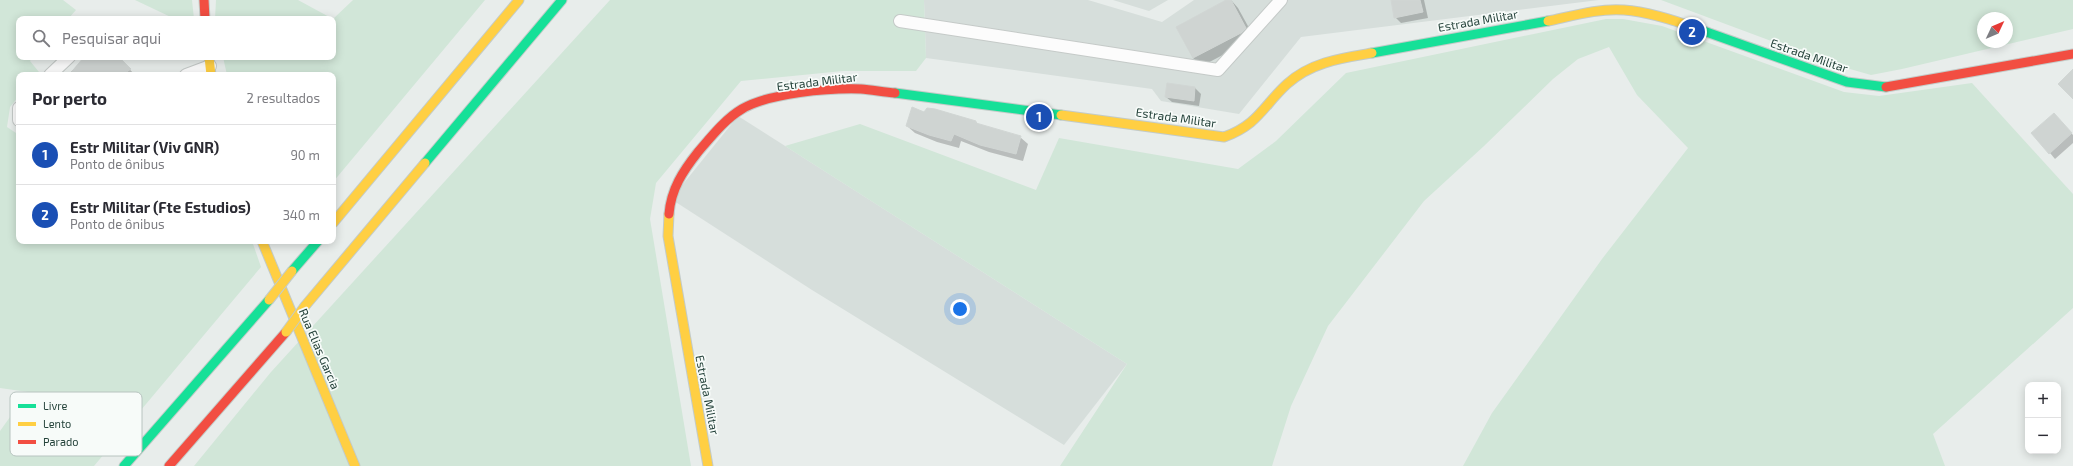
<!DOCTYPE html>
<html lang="pt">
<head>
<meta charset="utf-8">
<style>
	body { margin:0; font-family:"Exo 2",sans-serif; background:#f2f2f3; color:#2b2b33 }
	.controls { position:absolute; right:12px; bottom:12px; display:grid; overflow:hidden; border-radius:8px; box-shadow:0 2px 10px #0003 }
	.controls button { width:36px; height:36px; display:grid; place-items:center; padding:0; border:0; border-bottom:1px solid #e1e1e2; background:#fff; color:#2b2b33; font:20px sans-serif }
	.compass { position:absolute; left:1977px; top:12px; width:36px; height:36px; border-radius:50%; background:#fff; box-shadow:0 2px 10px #0003; rotate:46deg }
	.you { position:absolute; left:960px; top:309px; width:14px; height:14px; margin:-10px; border:3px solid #fff; border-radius:50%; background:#1a73e8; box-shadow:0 0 0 6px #1a73e833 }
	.badge { display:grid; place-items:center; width:26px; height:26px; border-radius:50%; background:#697e78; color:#fff; font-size:13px; font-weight:700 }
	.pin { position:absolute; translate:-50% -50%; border:2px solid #fff; box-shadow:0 1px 4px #0006 }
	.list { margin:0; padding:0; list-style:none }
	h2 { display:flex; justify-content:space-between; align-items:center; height:52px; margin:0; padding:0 16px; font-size:17px }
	h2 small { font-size:13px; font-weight:400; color:#7c7c81 }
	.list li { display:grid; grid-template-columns:26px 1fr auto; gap:12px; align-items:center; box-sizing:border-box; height:60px; padding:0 16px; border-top:1px solid #e1e1e2 }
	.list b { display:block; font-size:15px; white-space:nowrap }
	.list p { margin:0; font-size:13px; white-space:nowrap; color:#7c7c81 }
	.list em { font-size:13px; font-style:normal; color:#7c7c81 }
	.icon { flex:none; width:22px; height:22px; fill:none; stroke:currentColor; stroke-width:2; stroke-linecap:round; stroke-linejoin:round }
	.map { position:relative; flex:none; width:2073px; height:466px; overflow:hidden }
	.search { position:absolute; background:#fff; box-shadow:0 2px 10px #0003; left:16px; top:16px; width:320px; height:44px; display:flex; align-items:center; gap:10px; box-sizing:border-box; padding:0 14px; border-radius:8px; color:#7c7c81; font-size:15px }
	.panel { position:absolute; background:#fff; box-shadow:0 2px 10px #0003; left:16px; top:72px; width:320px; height:172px; border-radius:8px }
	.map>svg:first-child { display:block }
	.built { fill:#d6dedb }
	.green { fill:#d1e6d8; fill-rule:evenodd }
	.shadow { fill:#0003 }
	.building { fill:#cfd4d2; stroke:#d1d6d4 }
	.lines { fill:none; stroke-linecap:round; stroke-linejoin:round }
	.street-casing { stroke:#c5cac8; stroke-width:14 }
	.fast-casing { stroke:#c3cbc8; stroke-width:11 }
	.slow-casing { stroke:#c3cbc8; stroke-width:11 }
	.jam-casing { stroke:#c3cbc8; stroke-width:11 }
	.street { stroke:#fcfcfc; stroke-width:12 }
	.fast { stroke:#16e098; stroke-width:9 }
	.slow { stroke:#ffcf43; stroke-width:9 }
	.jam { stroke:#f24e42; stroke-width:9 }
	.slow-bridge-casing { stroke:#c3ccc9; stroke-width:11; stroke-linecap:butt }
	.slow-bridge { stroke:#ffcf43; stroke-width:9 }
	.labels { text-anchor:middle; stroke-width:3.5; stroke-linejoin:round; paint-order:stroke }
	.street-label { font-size:12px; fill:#24423a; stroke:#f7fbf9 }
	.key { fill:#f7fbf9; stroke:#b8c4c0; stroke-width:1 }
	.key-label { font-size:11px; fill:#24423a }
</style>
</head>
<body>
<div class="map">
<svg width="2073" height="466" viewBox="0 0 2073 466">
	<rect width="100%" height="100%" fill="#e8edeb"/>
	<g class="built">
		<polygon points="924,0 1088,0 1162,22 1194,0 1599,0 1301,37 1239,114 1161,101 1152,89 926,58"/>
		<polygon points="1113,0 1168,0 1149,11"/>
		<polygon points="738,116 1127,364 1064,445 812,290 671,199"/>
	</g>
	<g class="green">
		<polygon points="0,0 63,0 76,10 68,19 19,19 19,57 33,57 30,61 39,72 36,75 19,75 19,96 10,107 7,127 19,135 19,241 252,241 261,267 94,466 0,466 0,431 28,392 0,388"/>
		<polygon points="135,0 192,0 194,19 175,19"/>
		<polygon points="216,0 298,0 333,19 353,0 485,0 333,182 333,75 227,75 223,57 333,57 333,19 215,19"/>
		<polygon points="610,0 924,0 926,58 916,71 843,71 741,81 656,183 650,219 691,466 194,466 271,372"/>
		<path d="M1661 0H2073V29L1902 69 1871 75 1836 65ZM1983 18H2007V42H1983Z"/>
		<polygon points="1606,19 1623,19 1662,26 1844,92 1879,96 1972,83 2073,194 2073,308 1933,434 1945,466 1463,466 1492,413 1602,259 1688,148 1637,95 1609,47 1578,59 1553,79 1484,146 1424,201 1328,326 1291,406 1272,466 1060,466 1127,364 785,146 860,124 1036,190 1059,138 1238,169 1276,141 1346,73"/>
	</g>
	<g class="shadow">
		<polygon points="1228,0 1231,0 1238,8 1254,37 1249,41 1202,66 1193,58 1177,27"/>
		<polygon points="1392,0 1424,0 1428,18 1401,23 1395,17"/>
		<polygon points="85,57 118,57 135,75 68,75"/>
		<polygon points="1195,88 1201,94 1199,106 1172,102 1166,97"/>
		<polygon points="925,114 976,122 979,125 1020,137 1028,144 1023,161 989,152 961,141 959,148 937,142 915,133 907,126"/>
		<polygon points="2059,120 2073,135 2073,143 2055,159 2050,153"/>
	</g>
	<g class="building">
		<polygon points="1226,0 1231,0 1246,28 1241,33 1193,58 1176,27"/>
		<polygon points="1391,0 1420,0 1423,12 1394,18"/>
		<polygon points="84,57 119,57 131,69 122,75 69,75"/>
		<polygon points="2073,69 2073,99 2058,84"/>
		<polygon points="1167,83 1195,87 1194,101 1165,97"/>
		<polygon points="912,107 924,112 927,108 935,109 976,121 976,123 1021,136 1016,154 980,145 954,134 951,141 929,135 906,126"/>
		<polygon points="2054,113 2072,133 2049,154 2031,133"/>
	</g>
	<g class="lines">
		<defs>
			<g id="street">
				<polyline points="900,21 1218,70 1281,0"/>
				<polyline points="50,75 69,57"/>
				<polyline points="186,75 210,66"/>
				<polyline points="19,108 19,120"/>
			</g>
			<g id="fast">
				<polyline points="1698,29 1847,82 1886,87"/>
				<polyline points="1372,53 1548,21"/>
				<polyline points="895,93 1061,115"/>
				<polyline points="425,163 562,0"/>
				<polyline points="292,271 318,241"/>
				<polyline points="124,466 269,300"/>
			</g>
			<g id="slow">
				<path d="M1548 21C1572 16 1599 8 1624 10 1649 12 1674 20 1698 29"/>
				<polyline points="209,57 211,75"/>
				<path d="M1061 115 1224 137C1258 125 1263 106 1287 84 1311 62 1342 58 1372 53"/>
				<polyline points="669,214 668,236 708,466"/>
				<polyline points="333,223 519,0"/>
				<polyline points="262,241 355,466"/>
				<polyline points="305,306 425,163"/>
			</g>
			<g id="jam">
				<polyline points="204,0 205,19"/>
				<polyline points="1886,87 2073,54"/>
				<path d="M669 214C671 189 683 171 698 152 711 137 725 119 742 109 769 93 829 88 861 89 872 90 884 92 895 93"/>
				<polyline points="169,466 286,332"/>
			</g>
		</defs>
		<use href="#street" class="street-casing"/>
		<use href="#fast" class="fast-casing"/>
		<use href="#slow" class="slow-casing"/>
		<use href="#jam" class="jam-casing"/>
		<use href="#street" class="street"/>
		<use href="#fast" class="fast"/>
		<use href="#slow" class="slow"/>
		<use href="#jam" class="jam"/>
		<defs>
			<g id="slow-bridge">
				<polyline points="269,300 292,271"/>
				<polyline points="286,332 305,306"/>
			</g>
		</defs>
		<use href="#slow-bridge" class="slow-bridge-casing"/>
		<use href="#slow-bridge" class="slow-bridge"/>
	</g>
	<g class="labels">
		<g class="street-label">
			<text transform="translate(1478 21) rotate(-10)" y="4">Estrada Militar</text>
			<text transform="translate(1809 56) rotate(19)" y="4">Estrada Militar</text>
			<text transform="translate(817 82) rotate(-7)" y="4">Estrada Militar</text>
			<text transform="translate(1176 118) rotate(8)" y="4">Estrada Militar</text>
			<text transform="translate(319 349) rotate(67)" y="4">Rua Elias Garcia</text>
			<text transform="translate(707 395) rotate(79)" y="4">Estrada Militar</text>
		</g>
	</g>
	<rect x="10" y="392" width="132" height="64" rx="6" class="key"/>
	<rect x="18" y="404" width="18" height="4" fill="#16e098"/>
	<rect x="18" y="422" width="18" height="4" fill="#ffcf43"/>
	<rect x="18" y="440" width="18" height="4" fill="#f24e42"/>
	<g class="key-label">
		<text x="43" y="410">Livre</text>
		<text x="43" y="428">Lento</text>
		<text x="43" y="446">Parado</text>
	</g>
</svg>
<div class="controls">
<button>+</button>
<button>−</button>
</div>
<svg class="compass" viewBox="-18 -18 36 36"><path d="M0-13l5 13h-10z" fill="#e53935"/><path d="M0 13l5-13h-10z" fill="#7c7c81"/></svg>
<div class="you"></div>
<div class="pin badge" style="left:1039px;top:117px;background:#1a4fb4">1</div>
<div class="pin badge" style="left:1692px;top:32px;background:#1a4fb4">2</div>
<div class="search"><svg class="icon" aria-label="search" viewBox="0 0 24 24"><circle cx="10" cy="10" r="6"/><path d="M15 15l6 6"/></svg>Pesquisar aqui</div>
<section class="panel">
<h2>Por perto<small>2 resultados</small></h2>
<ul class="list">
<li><span class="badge" style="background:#1a4fb4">1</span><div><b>Estr Militar (Viv GNR)</b><p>Ponto de ônibus</p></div><em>90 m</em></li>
<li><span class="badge" style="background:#1a4fb4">2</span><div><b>Estr Militar (Fte Estudios)</b><p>Ponto de ônibus</p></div><em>340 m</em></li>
</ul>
</section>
</div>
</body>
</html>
